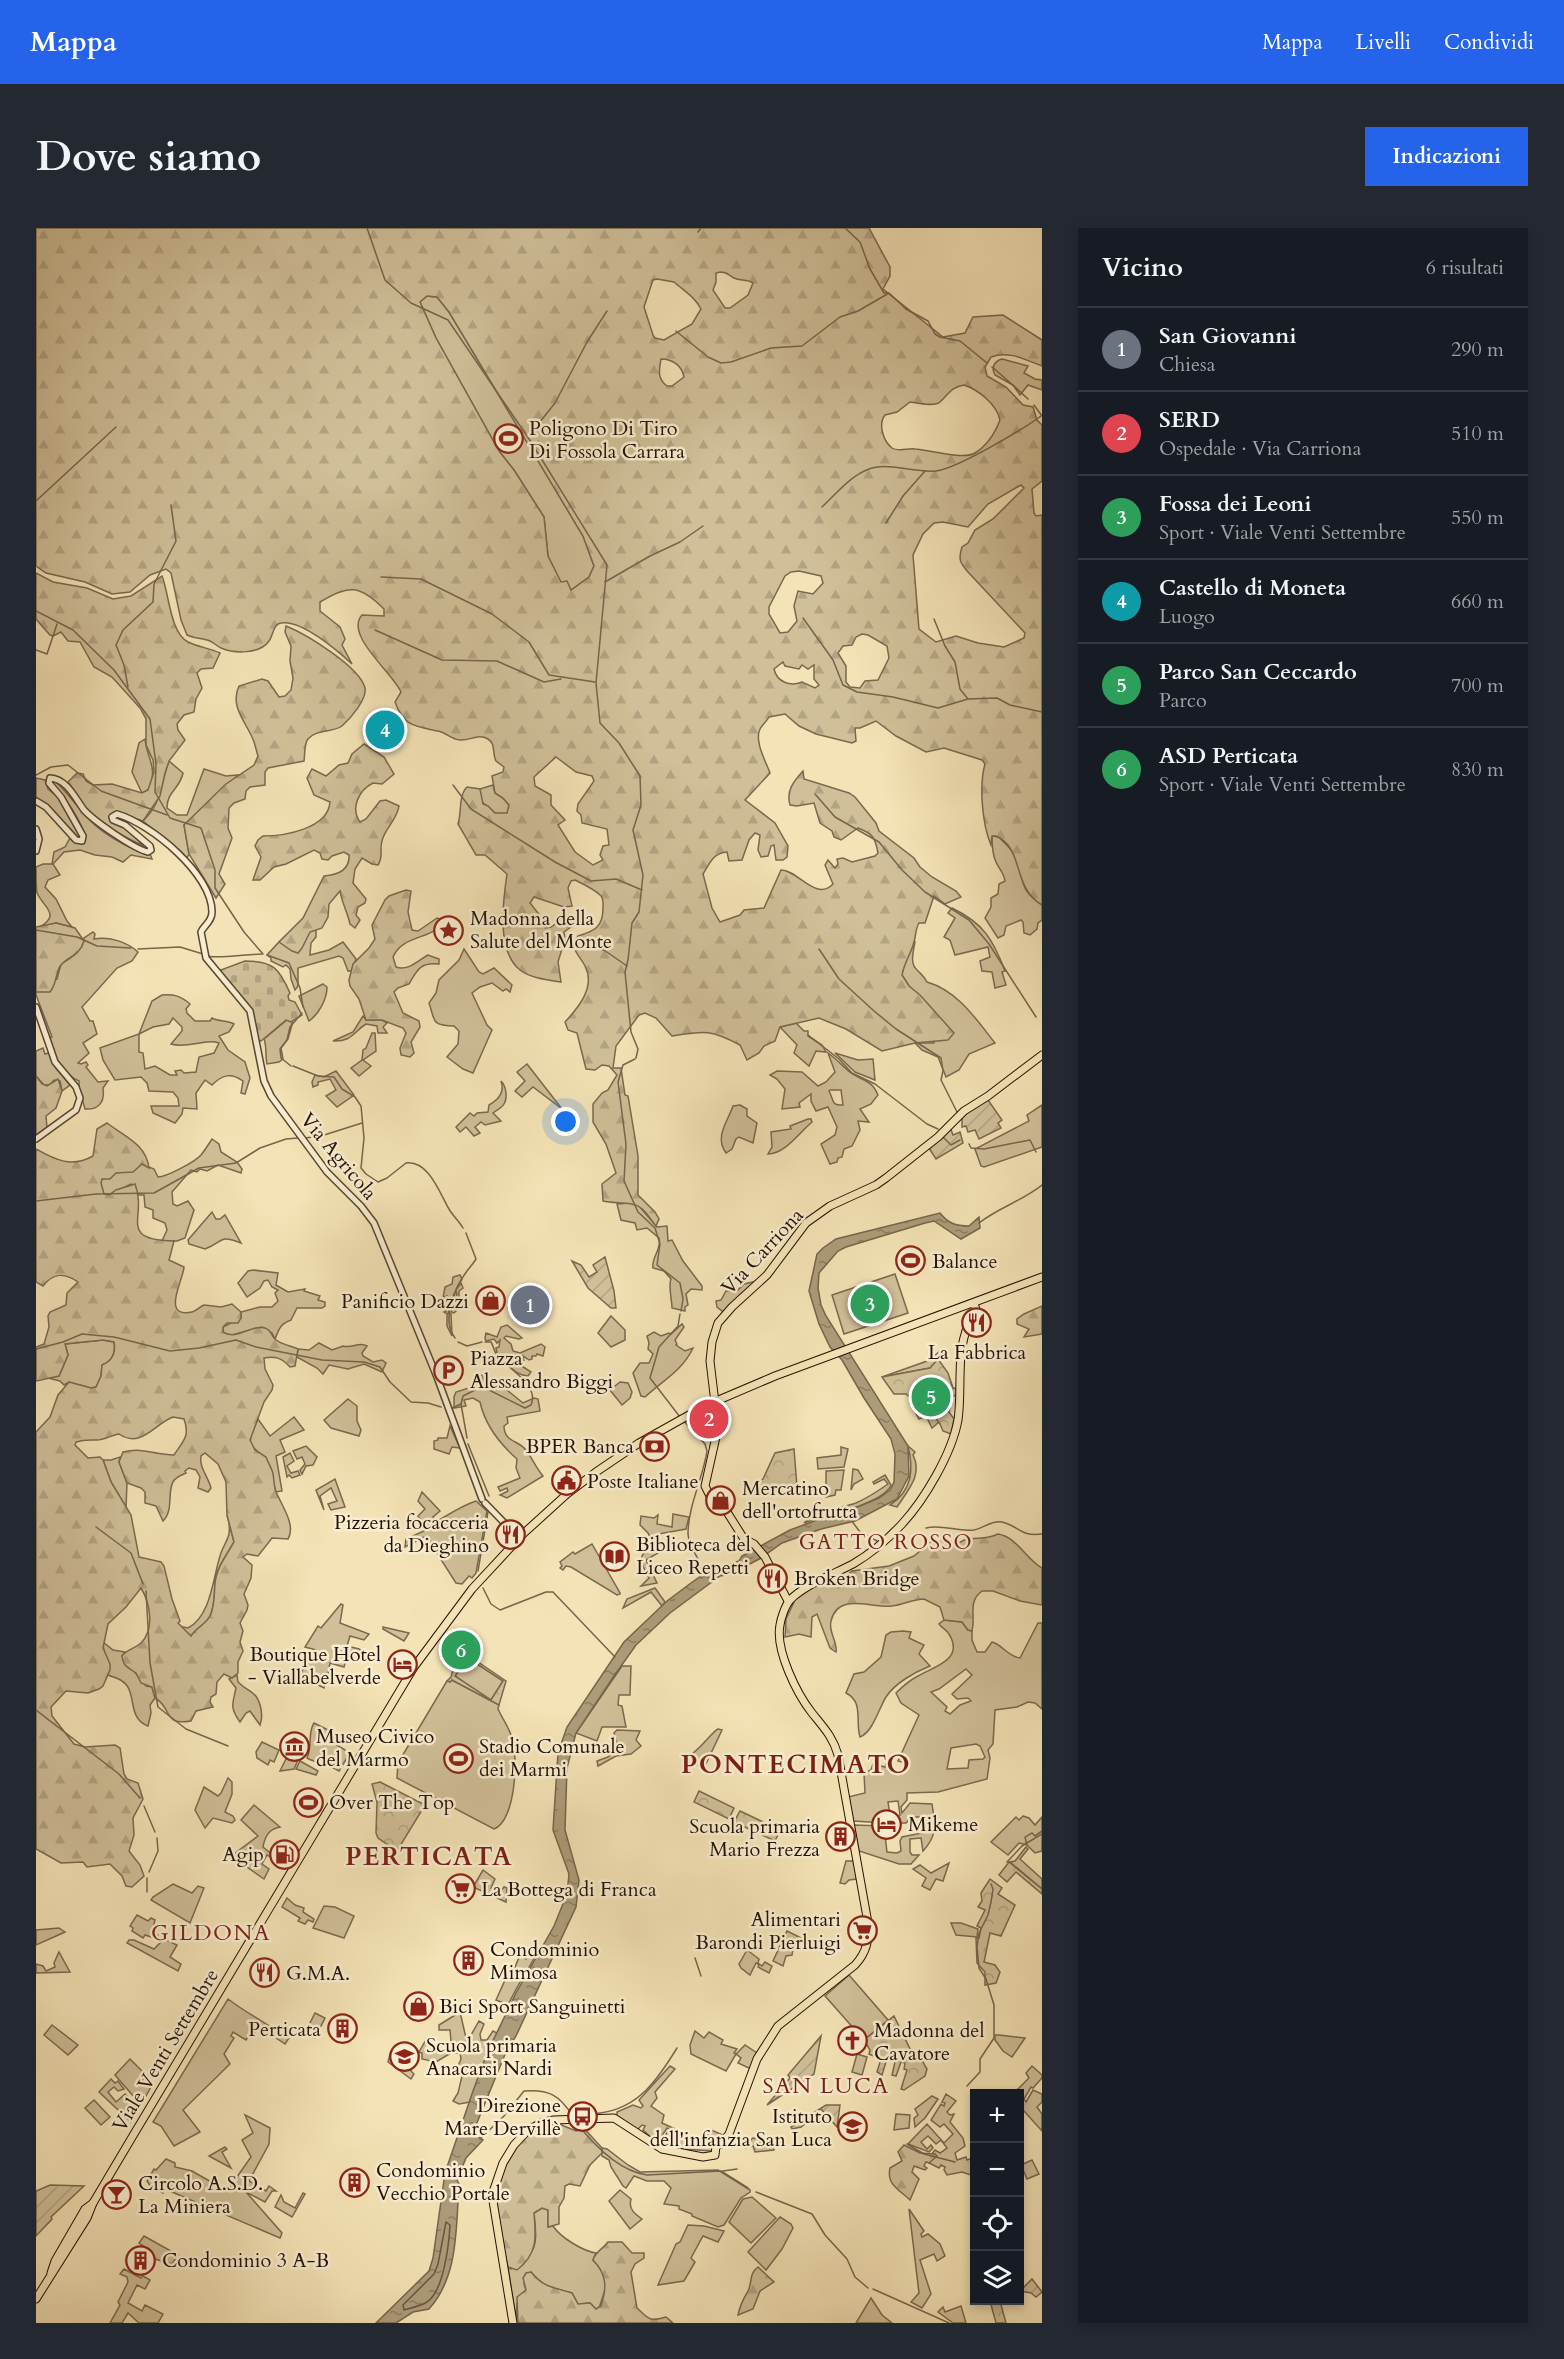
<!DOCTYPE html>
<html lang="it">
<head>
<meta charset="utf-8">
<style>
	body { margin:0; font-family:Cardo,serif; background:#242831; color:#f1f3f6 }
	.controls { position:absolute; right:18px; bottom:18px; display:grid; overflow:hidden; border-radius:0px; box-shadow:0 3px 9px #0003 }
	.controls button { width:54px; height:54px; display:grid; place-items:center; padding:0; border:0; border-bottom:2px solid #363941; background:#171b24; color:#f1f3f6; font:30px sans-serif }
	.you { position:absolute; left:530px; top:894px; width:21px; height:21px; margin:-15px; border:4px solid #fff; border-radius:50%; background:#1a73e8; box-shadow:0 0 0 9px #1a73e833 }
	.badge { display:grid; place-items:center; width:39px; height:39px; border-radius:50%; background:#2563eb; color:#fff; font-size:20px; font-weight:700 }
	.pin { position:absolute; translate:-50% -50%; border:3px solid #fff; box-shadow:0 2px 6px #0006 }
	.list { margin:0; padding:0; list-style:none }
	h2 { display:flex; justify-content:space-between; align-items:center; height:78px; margin:0; padding:0 24px; font-size:26px }
	h2 small { font-size:20px; font-weight:400; color:#9ea1a6 }
	.list li { display:grid; grid-template-columns:39px 1fr auto; gap:18px; align-items:center; box-sizing:border-box; height:84px; padding:0 24px; border-top:2px solid #363941 }
	.list b { display:block; font-size:22px; white-space:nowrap }
	.list p { margin:0; font-size:20px; white-space:nowrap; color:#9ea1a6 }
	.list em { font-size:20px; font-style:normal; color:#9ea1a6 }
	.icon { flex:none; width:33px; height:33px; fill:none; stroke:currentColor; stroke-width:2; stroke-linecap:round; stroke-linejoin:round }
	.map { position:relative; flex:none; width:1006px; height:2095px; overflow:hidden; border-radius:0px }
	header { display:flex; align-items:center; gap:36px; box-sizing:border-box; height:84px; padding:0 30px; background:#2563eb; color:#fff }
	header strong { font-size:28px }
	nav { display:flex; gap:33px; margin-inline-start:auto; font-size:21px }
	.intro { display:flex; align-items:center; justify-content:space-between; box-sizing:border-box; height:144px; padding:0 36px }
	h1 { margin:0; font-size:42px }
	.button { padding:15px 27px; border-radius:0px; background:#2563eb; color:#fff; font-size:21px; font-weight:700 }
	main { display:flex; gap:36px; padding:0 36px }
	aside { flex:1; background:#171b24; border-radius:0px; box-shadow:0 3px 9px #0003 }
	.map>svg:first-child { display:block }
	.grass { fill:#d0bf98; stroke:#7a684e; stroke-width:1.5; fill-rule:evenodd }
	.forest { fill:url(#forest-firs); stroke:#7a684e; stroke-width:1.5; fill-rule:evenodd }
	.cemetery { fill:url(#cemetery-stones); stroke:#7a684e; stroke-width:1.5 }
	.park { fill:url(#park-crowns); stroke:#7a684e; stroke-width:1.5; fill-rule:evenodd }
	.garden { fill:url(#garden-furrows); stroke:#7a684e; stroke-width:1.5 }
	.water { fill:url(#water-ripples); stroke:#76644b; stroke-width:1.5 }
	.lines { fill:none; stroke-linecap:round; stroke-linejoin:round }
	.shore { stroke:#685640; stroke-width:1.5 }
	.stream { stroke:#76644b; stroke-width:1.5 }
	.minor-casing { stroke:#574631; stroke-width:8 }
	.major-casing { stroke:#231105; stroke-width:9 }
	.minor { stroke:#f8edd0; stroke-width:5 }
	.major { stroke:#f4e3b6; stroke-width:7 }
	.labels { text-anchor:middle; stroke-width:5; stroke-linejoin:round; paint-order:stroke }
	.poi-label { font-size:20px; fill:#231105; stroke:#f8edd0; text-anchor:start }
	.street-label { font-size:20px; fill:#231105; stroke:#f8edd0 }
	.neighbourhood-label { font-size:21px; letter-spacing:1.5px; fill:#7a1f14; stroke:#f8edd0 }
	.quarter-label { font-size:22px; letter-spacing:1.5px; fill:#7a1f14; stroke:#f8edd0 }
	.district-label { font-size:26px; font-weight:bold; letter-spacing:1.5px; fill:#7a1f14; stroke:#f8edd0 }
</style>
</head>
<body>
<header>
<strong>Mappa</strong>
<nav><a>Mappa</a><a>Livelli</a><a>Condividi</a></nav>
</header>
<div class="intro"><h1>Dove siamo</h1><a class="button">Indicazioni</a></div>
<main>
<div class="map">
<svg width="1006" height="2095" viewBox="0 0 1006 2095">
	<defs>
		<pattern id="forest-firs" width="22" height="20" patternUnits="userSpaceOnUse" patternTransform="scale(1.5)"><rect width="22" height="20" fill="#d0bf98"/><path d="M5 1l3.5 6h-7zM16 11l3.5 6h-7z" fill="#b2a382"/></pattern>
		<pattern id="cemetery-stones" width="16" height="16" patternUnits="userSpaceOnUse" patternTransform="scale(1.5)"><rect width="16" height="16" fill="#d0bf98"/><path d="M2 7V4a2 2 0 0 1 4 0v3zM10 15v-3a2 2 0 0 1 4 0v3z" fill="#b2a382"/></pattern>
		<pattern id="park-crowns" width="20" height="18" patternUnits="userSpaceOnUse" patternTransform="scale(1.5)"><rect width="20" height="18" fill="#d0bf98"/><path d="M2 6a3 3 0 1 1 6 0M12 15a3 3 0 1 1 6 0" fill="none" stroke="#b2a382"/></pattern>
		<pattern id="garden-furrows" width="10" height="10" patternUnits="userSpaceOnUse" patternTransform="scale(1.5)"><rect width="10" height="10" fill="#d0bf98"/><path d="M-1 1l2-2M0 10L10 0M9 11l2-2" fill="none" stroke="#b2a382"/></pattern>
		<pattern id="water-ripples" width="26" height="14" patternUnits="userSpaceOnUse" patternTransform="scale(1.5)"><rect width="26" height="14" fill="#ad9c7a"/><path d="M2 4q2-2 4 0t4 0M15 11q2-2 4 0t4 0" fill="none" stroke="#8c7e62"/></pattern>
	</defs>
	<rect width="100%" height="100%" fill="#f4e3b6"/>
	<filter id="stains"><feTurbulence type="fractalNoise" baseFrequency=".00333" numOctaves="4"/><feColorMatrix values="0 0 0 0 .2 0 0 0 0 .09 0 0 0 0 .02 0 0 0 .5 -.17"/></filter>
	<radialGradient id="worn" r=".72"><stop offset=".6" stop-color="#630" stop-opacity="0"/><stop offset="1" stop-color="#630" stop-opacity=".3"/></radialGradient>
	<g class="grass">
		<polygon points="391,68 401,69 413,84 547,308 558,338 553,349 535,362 525,355 512,328 508,289 478,242 463,223 400,110 384,74"/>
		<path d="M966 131 992 138 988 145 999 151 1006 152V162L992 157 984 167 977 157 959 147C955 140 958 133 966 131Z"/>
		<path d="M109 511C111 532 123 539 112 562L106 565 96 544 103 515Z"/>
		<path d="M133 533 147 545C144 561 131 563 131 580L141 587H151L168 541 190 548 202 547 148 597 153 626 150 632 137 618 107 593C127 574 124 556 133 533Z"/>
		<polygon points="0,550 9,552 12,561 23,570 43,607 42,609 15,580 0,571"/>
		<path d="M19 553C34 567 45 585 60 598 74 610 96 622 114 626L116 631 95 627 87 634 76 629 59 627 44 622 28 624 17 636 24 647 12 652 9 659 20 671 31 693 36 699 20 695 2 700C26 687 8 680 1 665 0 658 0 647 0 639L7 636H16L18 624 29 619 34 610 46 614 49 611C48 595 27 567 16 555Z"/>
		<polygon points="457,557 459,565 467,570 473,577 473,583 468,587 459,585 445,573 444,561"/>
		<path d="M956 608 963 609C968 615 975 620 978 627 990 650 980 660 1006 677V692L1002 695 1001 701 994 707 988 705 987 694 985 692 970 698 968 707 962 710 949 690 955 679V670L962 666 963 656 969 653C968 645 963 641 960 634 956 626 956 616 956 608Z"/>
		<path d="M916 680C947 695 957 711 969 743L966 744 970 757 959 760 956 744 946 743 944 733 954 729 952 719 919 727 914 712 908 709 919 690 912 685Z"/>
		<polygon points="280,701 280,709 275,715 274,727 293,722 307,714 320,731 316,743 312,743 307,730 303,728 262,740 262,758 259,762 255,751 254,741 250,737 247,739 235,733 235,730 231,727 243,714"/>
		<path d="M57 704 59 706 58 711C73 708 91 714 102 724L96 733 81 740 46 779 54 793H57L61 806 47 815 53 825 42 835 45 836 50 834 52 837 50 839 62 854 72 853 67 860C69 874 63 882 49 881L43 860V853C24 844 20 829 12 810L16 809 0 767V764L21 751 25 736C36 729 47 723 48 710Z"/>
		<path d="M879 713C878 722 873 735 881 742 886 747 888 748 891 754 922 763 940 791 959 815L933 826 923 842 910 849 902 829 886 822 879 815H898L892 777 873 758 866 747 868 736Z"/>
		<path d="M428 721 443 744 447 746 458 740 476 757 474 764 470 761 467 763 456 755 444 759 436 765 451 797 456 802 437 845 427 841 411 829 422 816 423 803 418 798C394 798 399 791 393 775L400 765 403 752 423 732Z"/>
		<path d="M287 756 291 759C291 771 283 786 273 793L263 768Z"/>
		<path d="M126 767C138 766 145 768 154 776L150 781 151 785 159 793H174L176 790C183 794 191 792 198 796L193 804 183 808 192 822 209 834 214 850 209 866 205 865 207 853C195 844 186 847 176 857L169 852 160 865 161 881 147 880 146 886 139 895 117 885 115 878H143L142 870 137 864 113 863 111 855 105 849 79 852 67 832 64 820 103 806 116 773ZM137 790 146 799V803L135 816C152 821 169 810 183 815L178 825 163 829 160 844 148 845 145 842 139 843 141 847H134L119 838 109 841 107 825 103 824V806L117 799 133 796Z"/>
		<path d="M327 788 330 792H346L351 795 347 799 351 805H342L341 798 330 796C317 804 316 814 297 813L317 804Z"/>
		<path d="M251 792 256 794V797L252 811 245 820 247 831 243 834 231 836C229 827 231 818 228 811Z"/>
		<polygon points="760,795 768,803 772,803 772,808 786,817 790,824 780,823 773,838 758,825 761,817 744,799"/>
		<polygon points="336,805 339,805 340,823 327,832 335,838 323,848 315,840 326,832 327,822 330,820"/>
		<polygon points="7,820 9,826 13,825 19,839 34,857 26,863 24,853 18,852 14,857 8,857 0,848 0,823"/>
		<path d="M792 825C801 831 807 839 815 845 827 853 836 852 842 867L835 876 824 881 833 894 822 893 824 902 816 918 808 921 806 929 802 930 801 934 794 936 785 916 799 907 801 899 792 879 780 883 775 873V866L763 875 764 879 746 881 749 861 741 851 734 847 741 843 766 844 782 858 790 854 799 844ZM794 862H805L807 877C795 878 798 872 793 863Z"/>
		<polygon points="799,825 822,832 837,831 839,852 819,844"/>
		<polygon points="491,836 526,881 497,859 486,869 479,863 489,853 481,844"/>
		<polygon points="300,843 318,867 301,879 290,868 300,862 294,851 282,854 282,857 277,859 276,854 279,847 288,849"/>
		<path d="M465 853C470 858 472 869 468 876 466 880 460 882 457 885L465 893 449 897 445 894 439 899 444 905 438 908 430 899 424 904 420 899 434 885 438 888 441 885 452 884 453 877C462 872 469 864 465 853Z"/>
		<path d="M704 877 711 881V888L721 895 717 915 703 909 700 911 696 921 690 925C678 909 692 893 697 878Z"/>
		<polygon points="1006,877 1006,919 948,939 945,938 939,921 993,893 991,887"/>
		<path d="M772 891H775L776 894C764 904 749 926 732 926L736 919 735 904 755 901 754 898Z"/>
		<path d="M176 911 183 916 185 924 201 934 206 941 205 945 182 937 171 943 164 941 161 944 155 942 136 964 137 976 141 978 152 973 158 982 149 1010 141 1013H126L131 1002 129 995 117 990V982L109 979 108 967H103L95 956 73 967 68 966 64 955 66 951C72 951 73 947 79 945 93 941 94 946 106 936L118 941 122 949C130 949 159 934 165 927 169 922 172 917 176 911Z"/>
		<path d="M593 975 603 978 621 999 631 998 632 1013 636 1012 647 1033 666 1058V1062L655 1061 650 1066 652 1077 649 1079V1083L636 1080C636 1072 632 1058 635 1051L628 1043 617 1040C615 1029 626 1022 623 1010L611 1000 601 1002 599 995 585 992 581 976Z"/>
		<path d="M176 984 180 991H184L189 987 205 1015C182 1006 188 1014 169 1021L153 1016 152 1012Z"/>
		<path d="M217 1042 242 1045 240 1057 252 1064 269 1061 268 1063 284 1068 282 1072 289 1074V1078L286 1080H261L255 1092C244 1096 243 1101 239 1111L236 1105 226 1099 192 1108 187 1104V1099L205 1090V1084L224 1079H236L242 1073 239 1065 242 1062 236 1059 232 1052 228 1053 224 1060 211 1069 202 1055 212 1043Z"/>
		<polygon points="859,1046 872,1085 808,1106 796,1067"/>
		<polygon points="424,1047 426,1051 420,1062 425,1055 427,1060 423,1063 423,1070 418,1076 420,1083 418,1085 415,1084 421,1066 420,1063 412,1085 415,1086 416,1108 411,1098 411,1086 408,1084 410,1083 408,1079 413,1070 411,1068 407,1070 409,1059 416,1056 417,1049"/>
		<polygon points="721,1053 691,1083 686,1083 681,1079 680,1073 685,1072 690,1063 701,1063 708,1056"/>
		<polygon points="575,1088 589,1102 589,1112 575,1119 562,1105"/>
		<path d="M646 1096 648 1099 639 1112 641 1116 640 1117 649 1123 657 1120C647 1142 626 1153 609 1169L605 1168 597 1145 604 1135H613L617 1126 612 1121 613 1115 611 1108 618 1104 625 1108 633 1105 635 1106Z"/>
		<path d="M471 1097 486 1110 483 1111 470 1108 468 1110 475 1116 477 1123 484 1125 505 1116 509 1119 507 1128 501 1126 500 1128H496V1131L493 1132 487 1128 488 1133 483 1126 472 1129 495 1144 492 1148C477 1147 474 1135 462 1131L460 1120 463 1119 464 1112 461 1115 458 1111 450 1113 449 1110 450 1105 461 1109 465 1099Z"/>
		<path d="M67 1112 78 1114C80 1125 76 1133 66 1137L65 1148 60 1159 55 1160 33 1154 28 1157 24 1153 12 1150 23 1148 32 1127 29 1116Z"/>
		<path d="M283 1115 296 1122 307 1118C316 1121 323 1113 331 1118L326 1125 327 1128 337 1134 346 1132 350 1135 346 1144 328 1136 312 1141 293 1137 287 1146 281 1140 261 1129 262 1121 273 1122Z"/>
		<polygon points="904,1123 906,1123 903,1132 902,1132 894,1140 846,1149 894,1132"/>
		<path d="M447 1147V1153L461 1159 466 1158 487 1175 498 1170 502 1171 504 1183 471 1189 472 1195 468 1198C468 1214 482 1212 490 1222 496 1230 500 1240 507 1248L471 1270 464 1267 472 1263 471 1260 464 1263 462 1259 484 1250 480 1240 481 1231C464 1216 449 1197 444 1174L437 1170 428 1172 430 1178 418 1180V1169L420 1164 433 1160 435 1156 440 1155 438 1148Z"/>
		<polygon points="584,1154 592,1155 596,1164 594,1170 586,1177 574,1162"/>
		<polygon points="312,1171 321,1178 321,1193 325,1202 323,1208 295,1200 288,1192"/>
		<polygon points="876,1171 886,1171 903,1194 896,1200 890,1188 883,1191 878,1182 882,1179"/>
		<polygon points="258,1189 268,1202 244,1212 249,1224 240,1228 246,1263 240,1264 231,1233 214,1216 215,1207 222,1191 234,1208"/>
		<polygon points="414,1198 424,1220 416,1219 413,1226 398,1221 398,1213 402,1212 402,1210 411,1210"/>
		<polygon points="270,1218 281,1229 277,1237 270,1238 266,1246 264,1242 269,1236 266,1229 261,1231 257,1223"/>
		<path d="M872 1218 879 1224 877 1227C887 1247 872 1262 861 1279L854 1277C876 1263 878 1242 872 1218Z"/>
		<polygon points="805,1219 812,1221 808,1239 782,1241 781,1230 805,1227"/>
		<polygon points="254,1225 258,1233 251,1238 255,1245 262,1243 264,1247 256,1250 253,1247 251,1249 247,1229"/>
		<polygon points="84,1229 83,1234 91,1255 90,1279 75,1254 67,1232 75,1232"/>
		<polygon points="817,1241 822,1242 827,1251 818,1256 815,1262"/>
		<polygon points="808,1242 805,1262 800,1262 799,1267 790,1269 790,1243"/>
		<path d="M849 1247 855 1257C847 1276 788 1288 768 1295 780 1283 803 1281 820 1275 832 1270 842 1263 852 1256L848 1251 838 1256 837 1254Z"/>
		<polygon points="299,1251 309,1279 295,1282 292,1276 301,1273 295,1260 284,1268 288,1282 280,1262"/>
		<path d="M386 1264 404 1283 397 1289 400 1294C415 1285 425 1278 440 1273L451 1283 440 1345 436 1350 433 1348 426 1356 420 1355 392 1311 388 1309 369 1319 370 1311 388 1303 390 1299 382 1288 389 1281 382 1273Z"/>
		<path d="M637 1286 653 1289 650 1301 622 1306 627 1322 610 1332 621 1355 605 1358 613 1350C604 1334 600 1327 618 1317L612 1305 604 1297 605 1288 618 1290 622 1287 621 1296 636 1299Z"/>
		<path d="M191 1287 198 1314C191 1326 180 1340 179 1356 178 1366 179 1378 174 1388 170 1396 160 1401 155 1408L143 1398 152 1400C175 1388 177 1350 184 1328 186 1320 191 1314 193 1306 194 1299 193 1293 191 1287Z"/>
		<polygon points="556,1316 584,1365 584,1366 581,1367 535,1339 530,1338 527,1342 524,1340 526,1338 524,1334 537,1324 539,1326"/>
		<polygon points="619,1360 629,1374 626,1378 615,1364 587,1380 591,1371"/>
		<polygon points="305,1376 307,1377 304,1395 333,1406 328,1412 314,1408 311,1418 323,1421 330,1426 329,1430 312,1424 308,1439 294,1435 292,1446 290,1445 288,1450 290,1451 288,1460 259,1446 261,1441 266,1443 273,1430 268,1425 271,1427 272,1424 276,1427 280,1422 269,1419 282,1398 285,1400"/>
		<path d="M908 1392 926 1394 932 1402 936 1403V1412L941 1424H949L956 1414C967 1417 971 1428 984 1430L1002 1395H1006V1481L999 1475 992 1474 981 1479 959 1482 957 1516 952 1522 954 1530 951 1551 902 1564 871 1565V1572L865 1579 866 1585 874 1575 896 1576C899 1596 902 1607 887 1623L885 1610 874 1611V1624L876 1627H883L875 1636H863L823 1623 818 1597 848 1598 851 1624 861 1625 865 1623 864 1613 866 1609 891 1604V1589H876L870 1595H855L864 1587 862 1573 852 1574 854 1587 847 1591 848 1595 817 1593 812 1569 829 1565 828 1545 835 1542 837 1536 849 1539 850 1536 853 1537 852 1542 869 1544 870 1535 862 1533 883 1487 865 1475 860 1465C866 1459 874 1452 882 1448 897 1439 929 1432 913 1406 911 1402 906 1400 903 1396ZM930 1441 936 1447 916 1466 921 1471 932 1470 935 1473 924 1477 914 1486 909 1483 911 1479 895 1464 903 1461ZM940 1516 944 1518 949 1529 947 1531 933 1532 932 1540 911 1541 915 1520Z"/>
		<polygon points="347,1399 373,1405 368,1413 347,1401"/>
		<path d="M867 1403 875 1404 873 1410 888 1417 883 1426 894 1438C879 1444 859 1455 850 1469 843 1480 837 1504 824 1509 819 1493 828 1474 810 1465L818 1446 828 1444 845 1429 850 1407 855 1404Z"/>
		<path d="M67 1414 77 1422 89 1424 86 1428C93 1439 102 1447 110 1458L116 1459 119 1470 114 1477 115 1485 112 1498C90 1490 102 1463 86 1453 82 1450 76 1449 72 1447 77 1435 66 1427 67 1414Z"/>
		<polygon points="431,1429 467,1453 455,1472 419,1448"/>
		<polygon points="586,1438 595,1438 594,1467 583,1467 582,1477 586,1478 590,1499 566,1499 561,1513 540,1505"/>
		<path d="M201 1447 202 1454C214 1466 221 1462 225 1481 226 1488 226 1490 224 1497L214 1483 210 1485 204 1494C193 1479 197 1475 200 1460L193 1451Z"/>
		<path d="M416 1452 463 1477 462 1481C466 1490 472 1498 475 1507 483 1526 480 1593 458 1601L361 1550 362 1535 411 1453 414 1454Z"/>
		<path d="M278 1495 302 1507 299 1516 314 1525 303 1543C292 1536 282 1536 271 1530 277 1518 271 1506 278 1495Z"/>
		<path d="M682 1501 686 1502 668 1540 656 1534 657 1525C666 1519 677 1503 682 1501Z"/>
		<polygon points="581,1502 604,1503 600,1512 605,1518 595,1526 580,1528 562,1538 561,1533 572,1529 582,1520 578,1505"/>
		<polygon points="226,1514 243,1522 238,1534 234,1532 232,1537 221,1530 220,1524"/>
		<polygon points="252,1527 262,1532 258,1541 244,1543"/>
		<polygon points="264,1533 282,1543 280,1547 260,1541"/>
		<polygon points="192,1550 196,1554 196,1566 189,1584 197,1588 199,1592 196,1595 177,1590 169,1600 159,1582 168,1559 182,1568 185,1565"/>
		<path d="M218 1577 244 1599C233 1601 229 1608 227 1619L248 1636 231 1627 226 1636 233 1641 228 1651 205 1635 206 1632 198 1626 222 1608 205 1592Z"/>
		<polygon points="987,1588 993,1590 999,1597 1006,1589 1006,1603 990,1614 991,1617 983,1615 972,1627 955,1614 980,1589 983,1592"/>
		<polygon points="990,1619 992,1621 984,1631 1006,1651 1006,1661 974,1634 979,1633"/>
		<polygon points="810,1633 818,1633 821,1651 813,1652 809,1656 804,1655"/>
		<polygon points="913,1635 907,1653 900,1651 894,1662 886,1658 890,1650 877,1641 884,1637 895,1645"/>
		<polygon points="447,1642 459,1651 455,1660 464,1664 468,1659 471,1660 470,1674 437,1659"/>
		<polygon points="137,1656 156,1665 162,1658 168,1660 154,1695 115,1672 117,1669"/>
		<polygon points="251,1670 259,1677 268,1680 267,1684 278,1691 277,1694 272,1692 269,1696 262,1693 264,1690 246,1679"/>
		<polygon points="288,1678 299,1679 318,1688 308,1710 277,1700"/>
		<polygon points="101,1687 112,1693 115,1690 119,1692 116,1704 122,1707 121,1711 109,1707 107,1710 96,1703 97,1700 94,1698"/>
		<polygon points="915,1695 925,1695 942,1701 941,1709 920,1707"/>
		<polygon points="23,1700 29,1704 0,1717 0,1702"/>
		<polygon points="751,1703 771,1713 762,1713 757,1721 756,1727 750,1728 747,1738 737,1733"/>
		<polygon points="128,1711 141,1717 134,1729 145,1736 142,1743 91,1715 93,1712 98,1712 118,1721"/>
		<path d="M500 1722 502 1723C492 1743 479 1760 471 1780L466 1778 468 1775 460 1772 469 1752V1742L477 1744 484 1727 490 1731Z"/>
		<polygon points="711,1722 723,1731 722,1735 726,1738 729,1734 736,1738 733,1745 722,1739 723,1737 720,1735 714,1747 705,1740 703,1736"/>
		<polygon points="23,1724 34,1744 0,1745 0,1736 7,1738 10,1743 19,1739 18,1735"/>
		<polygon points="813,1747 852,1792 828,1812 789,1768"/>
		<path d="M192 1771C212 1786 231 1796 253 1810L249 1816 224 1799 219 1804 216 1802 210 1812 197 1804 195 1808 198 1810 188 1826 194 1836 147 1882 164 1904 138 1918 125 1898 117 1894Z"/>
		<polygon points="424,1784 431,1814 443,1793 448,1796 444,1806 445,1812 451,1812 457,1803 461,1805 452,1823 434,1874 423,1876 417,1873 422,1865 427,1844 422,1838 425,1831 424,1825 415,1825 400,1834 386,1831 386,1825 383,1824 391,1810 398,1813 399,1822 409,1822 415,1813 414,1802 403,1802 403,1797"/>
		<polygon points="279,1785 289,1790 279,1810 269,1805"/>
		<polygon points="16,1797 42,1817 32,1827 8,1807"/>
		<polygon points="659,1803 668,1810 673,1804 687,1812 685,1816 701,1821 698,1825 700,1826 709,1817 721,1825 715,1841 702,1835 705,1830 700,1826 690,1843 655,1826 654,1817"/>
		<polygon points="959,1807 963,1807 989,1810 976,1829 967,1823 959,1812"/>
		<polygon points="354,1826 375,1837 375,1843 378,1846 375,1851 352,1834"/>
		<polygon points="821,1826 831,1829 826,1847 816,1844"/>
		<polygon points="94,1831 108,1845 102,1852 104,1854 107,1851 116,1857 105,1877 79,1847"/>
		<polygon points="634,1838 639,1841 619,1864 621,1870 615,1878 628,1887 626,1895 650,1906 649,1910 663,1917 667,1915 675,1902 687,1907 675,1923 633,1920 625,1915 632,1903 637,1903 631,1900 621,1915 607,1902 609,1898 606,1897 601,1902 581,1888 581,1884 597,1877 605,1880 607,1878 603,1872"/>
		<polygon points="996,1838 1006,1847 1006,1850 997,1860 995,1859 988,1871 990,1874 997,1862 1006,1866 1006,1874 1001,1879 1006,1886 1006,1903 988,1883 984,1892 984,1866 973,1865 982,1861 993,1850 990,1845"/>
		<polygon points="75,1851 79,1855 82,1853 88,1861 82,1863 78,1859 72,1864 80,1874 89,1866 103,1880 95,1894 63,1864"/>
		<polygon points="910,1866 920,1873 911,1884 914,1887 918,1886 914,1894 927,1910 929,1918 919,1925 921,1932 930,1929 931,1932 937,1930 938,1948 926,1944 911,1947 908,1942 909,1939 905,1937 903,1940 893,1935 898,1926 895,1927 899,1922 904,1925 911,1920 905,1912 900,1916 892,1908 885,1914 891,1921 895,1917 897,1920 893,1924 872,1916 891,1896 908,1915 917,1906 908,1896 904,1899 895,1892 905,1876 908,1878 909,1875 906,1874"/>
		<polygon points="896,1868 902,1871 889,1890 879,1899 878,1890 882,1887 879,1881"/>
		<polygon points="58,1872 74,1889 65,1897 49,1880"/>
		<polygon points="860,1886 874,1887 873,1900 858,1902"/>
		<polygon points="209,1887 234,1900 233,1916 213,1953 230,1963 233,1958 240,1963 236,1963 229,1974 210,1964 246,2005 244,2010 129,1961 127,1965 115,1959 111,1953 118,1941 120,1942 130,1931 139,1935 139,1939 156,1943 191,1963 215,1929 206,1912 217,1905"/>
		<polygon points="189,1919 191,1921 186,1924 195,1940 173,1928"/>
		<polygon points="566,1920 571,1921 592,1937 604,1944 682,1942 714,1962 714,1964 705,1970 688,1997 682,1999 656,1988 656,1986 643,1981 643,1978 628,1976 635,1960 628,1953 611,1953 598,1948 590,1960 587,1958 575,1939 573,1932 566,1928"/>
		<polygon points="996,1932 1003,1946 991,1951 985,1937"/>
		<path d="M584 1962 595 1971C592 1981 599 1986 606 1991L594 2001 573 1973Z"/>
		<polygon points="267,1965 269,1966 256,1989 239,1979 245,1967 248,1974 259,1980"/>
		<polygon points="716,1969 740,1990 715,2015 693,1994 707,1971"/>
		<path d="M506 1980 512 1982V1999L517 1998C525 2010 547 2023 560 2025L557 2032 564 2040 571 2056 563 2080 560 2081 554 2075 542 2076 536 2065C516 2059 509 2061 495 2044L488 2056 490 2062 481 2075 480 2091 472 2039 475 2041C503 2022 501 2018 498 1985Z"/>
		<polygon points="873,1981 888,2003 885,2006 886,2009 892,2006 904,2016 909,2028 901,2033 898,2026 884,2032 895,2066 886,2080 875,2074 883,2065"/>
		<polygon points="744,1989 755,1996 757,2000 746,2021 730,2042 712,2024"/>
		<polygon points="652,1997 668,1998 688,2003 682,2014 667,2008 655,2030 659,2034 648,2053 622,2057 640,2016 644,2014"/>
		<polygon points="108,2008 142,2027 136,2036 115,2030 112,2035 109,2034 115,2023 103,2015"/>
		<polygon points="88,2041 105,2050 107,2048 114,2052 109,2061 101,2057 92,2075 106,2083 109,2077 127,2086 122,2095 103,2095 92,2085 86,2095 74,2095 84,2077 82,2074 92,2054 91,2049 84,2046"/>
		<polygon points="835,2070 846,2087 856,2095 820,2095"/>
		<polygon points="925,2078 930,2095 917,2095 902,2084 907,2079 909,2084"/>
	</g>
	<g class="forest">
		<path d="M0 0H833L854 39V48L847 61 907 109 929 105 937 89 967 87 1006 112V138C990 132 972 122 955 129L949 139 951 148 970 159 987 177 997 179 1001 192 1006 197V253L996 261 998 285 1000 288 1006 287V677C975 658 989 621 960 608H956L955 617C946 596 943 557 949 536L946 532 908 520 890 524 860 508 840 493 824 500H819L820 513 816 515 780 506 763 498 749 486 733 489C731 493 726 497 724 501 718 513 730 534 734 545L709 572 739 595 752 618 751 629 747 632H740L738 617 735 618 732 628 725 629 722 622 724 607 719 605 713 612 706 632 693 633 691 624C677 625 674 635 667 646L676 680 684 694 704 687 708 682 728 680 745 642C762 642 780 674 797 656L789 637 792 632 799 640 802 636 801 631 807 630 816 634 839 628 842 625C839 609 837 606 822 600L805 612 798 609 796 603 784 595 778 575 761 578 754 577C750 563 757 554 767 543L768 551 813 565 819 569 840 595 843 603 878 630 884 639 896 649 920 663 925 669 909 676 898 668 889 695H883C879 702 880 708 878 714 875 726 868 735 866 747L873 758 884 767 918 805 912 812 879 815 846 823 810 801 783 790 744 799 739 813 728 818 723 825 711 832 704 817C674 801 668 803 636 808L620 790 609 785 603 787 580 818 577 840H585L589 867 592 868 602 928V967L619 984 623 991 620 998C615 992 611 984 605 980 597 973 579 976 567 973L566 956 580 945 570 916 557 894V876L566 865 572 862 581 847 573 838 566 837 559 842 550 841 541 805 532 802 529 794C542 780 560 759 549 738 543 726 533 722 542 708 559 703 567 699 567 680 567 675 568 670 564 667 558 661 547 656 539 652L535 653 532 660 536 678 528 679 498 669 494 675 506 690 509 700 515 699 527 691 535 699 528 704 529 711 522 734 525 754C512 752 494 750 484 742 460 723 467 673 471 646L449 627H440L422 596C426 585 422 568 431 559L444 561 447 576 452 578 459 585H471L473 577 467 570 459 565 456 548 467 544 468 539 460 533C456 525 460 516 452 511 442 505 434 513 424 512 416 512 409 504 402 503 379 498 368 499 359 474L365 464C357 445 308 407 326 387L348 388V381C324 357 313 356 284 374V383L304 399 309 411 306 417 316 436C302 423 265 391 245 395 237 396 237 408 233 413 224 426 199 426 185 420 181 418 178 415 174 413 167 410 159 411 151 407L145 392 135 345 130 341 114 347 94 364 76 366 49 354 10 345 0 338ZM684 44C692 44 692 47 698 50 704 53 711 51 717 55L712 67 694 80H689L677 62 680 54V45ZM621 51 638 54C648 63 659 69 665 81L656 96 628 112 619 110 617 107 608 79 617 52ZM391 68 401 69 413 84 547 308 558 338 553 349 535 362 531 353 525 354 512 328 508 289 478 242 463 223 400 110 384 74ZM625 131C637 131 646 138 648 149L636 158H631C621 151 623 142 625 131ZM928 157C943 162 961 177 964 192 959 205 952 217 939 225 928 232 893 222 879 221 872 220 862 224 856 220 847 213 842 196 849 187L861 184 874 174C882 175 898 179 904 174 913 166 915 159 928 157ZM985 257 988 260 957 291 939 302 932 315 926 319C922 331 924 335 932 344L989 405 988 410 968 419 942 415 920 408 900 414 883 401 877 327 887 306 898 295 907 294 932 299 952 276ZM763 343 785 348 787 355 777 366 762 363 758 378 761 393 752 404 744 405 733 386V379L749 348 755 344ZM826 406 832 407 851 418 853 430 842 452 829 453 824 460 814 459 810 454V438L802 425 807 418 816 417 820 409ZM747 434 749 438 763 441 766 437 772 441 778 437V451L783 457 779 460 766 454C754 459 741 454 738 441ZM520 529 540 544 556 548 558 553 542 576 541 583 545 587 546 595 571 601 573 617 567 618 564 627 567 632 557 637 539 624 522 597 529 592 515 577V567L499 558 498 549Z"/>
		<path d="M0 345 17 354 51 360 77 371 95 368 126 348C133 365 134 405 152 414 162 419 173 420 184 425L177 440 165 441 161 445 166 460 160 471 158 484 148 487 141 496 142 502 149 512 133 533 129 545 124 568 107 593 80 584 74 587V590L90 601 108 618C88 609 63 596 48 578 42 570 38 561 32 554L41 545 47 546 50 553 57 557 76 556 106 565 112 562 118 544 117 532 110 517V491L104 480 76 449 58 439 44 414 32 413 25 404 17 408 14 407 0 391Z"/>
		<path d="M250 398C270 406 324 439 329 460 331 471 315 490 306 498 296 505 280 501 272 511 268 516 269 526 268 533L232 540 229 544V557L214 559 210 563 209 571 198 575 193 580 192 600 196 610 183 646 189 656 180 670 153 626 148 597 190 556 218 537 222 528C220 522 219 515 216 509 208 492 194 477 203 458L226 451 232 453 243 469 249 468 255 462 257 450 254 433 255 418 249 404Z"/>
		<path d="M328 516 348 529 358 546 346 556 337 555C323 562 314 580 324 594L330 591 344 573 350 572 363 578C361 592 349 600 346 613 343 622 348 628 342 637L336 636 326 630 319 641 317 655 330 671 329 675 322 679 320 687 324 692 319 700 314 696C311 683 306 675 304 663L293 676 292 689 286 700 274 704 266 720 262 725 256 723 243 714 267 690 288 648C301 647 314 643 313 627L308 624 296 628 292 632 286 631 284 625 278 622 250 636 238 639 224 652H217L225 629 219 618 222 612 227 608C248 608 292 601 294 574L278 567 271 550 276 541 290 548 303 537 312 535 316 526Z"/>
		<path d="M370 662 375 663 372 684 376 702 382 703 401 690 407 692C401 712 367 705 357 729L360 739C373 743 381 733 392 727L403 731V736C384 734 381 742 373 756L362 760 358 764 367 785 383 793 384 799 375 814 378 825 374 829 365 827 364 820 370 805 367 800 346 792H330L323 771 314 758 313 752 317 736 333 720 339 711 336 697 349 672 353 668Z"/>
		<path d="M20 695 39 700 48 713C43 729 32 728 25 737 19 746 21 755 14 764H0V699Z"/>
		<polygon points="0,848 6,856 11,858 22,851 26,863 20,880 10,888 11,900 0,907"/>
		<path d="M71 895C88 908 110 916 113 940L106 936 97 944 80 945 74 951H66L65 955 68 966 73 967 80 962 99 956C112 989 80 1012 138 1013L133 1032 148 1039C148 1050 124 1091 156 1084 161 1083 163 1079 168 1077L185 1079 196 1076 205 1084V1090L202 1095H191L187 1099V1104C201 1113 215 1096 229 1100 235 1102 235 1107 239 1111 244 1116 255 1118 262 1121L259 1138 254 1139C246 1130 240 1128 228 1130L229 1141 237 1157 236 1162 228 1174 214 1212 219 1222 230 1229C232 1235 236 1240 237 1246 238 1251 238 1256 239 1261 243 1274 261 1296 252 1311L236 1310 222 1328 211 1326 207 1329 216 1337 215 1350 208 1366 212 1377 211 1382 204 1395 207 1403 204 1414 207 1423 202 1434V1445L196 1450 188 1446 181 1454 180 1466 175 1469 174 1474 177 1479 160 1483 155 1493C126 1498 137 1480 119 1470L116 1459 105 1455 100 1445C92 1439 87 1439 86 1428 91 1421 99 1421 105 1415 119 1401 114 1375 105 1360L90 1379 72 1396 67 1420 74 1436V1442L67 1458 63 1461 52 1465 30 1463 15 1479 16 1488 38 1516 49 1519 79 1517 84 1520 88 1546 91 1551 102 1555 107 1571 97 1590 98 1607 93 1623 104 1637 108 1648 96 1659 90 1658 86 1648 74 1636 51 1639 47 1634 25 1635 0 1621V1204L14 1189 22 1167 33 1154 55 1160 60 1159 65 1148 66 1137C76 1133 80 1125 78 1114L67 1112 29 1116 32 1127 23 1148 0 1153V1119L8 1116 13 1099 12 1088 14 1084 30 1077 31 1065 42 1054C28 1044 17 1045 7 1058L0 1054V921C19 932 36 940 57 928L61 901ZM137 1189 148 1191C154 1208 148 1212 138 1227 118 1227 108 1219 87 1224L83 1234 91 1255 105 1260 109 1264V1275L120 1278 127 1293C138 1282 131 1264 137 1254 139 1249 146 1247 150 1245L149 1243 153 1240 160 1242 164 1249 162 1260 172 1264 175 1260C172 1248 163 1240 165 1228L169 1225 182 1236 190 1254 191 1287 198 1314C191 1327 180 1340 179 1356 178 1366 179 1378 174 1388 170 1396 160 1400 155 1408L142 1395 144 1393 136 1371 128 1338 125 1334 103 1329 95 1287 75 1254 67 1232 64 1229 52 1230 39 1217 40 1214C49 1211 53 1212 61 1212 68 1212 76 1207 83 1206 105 1221 118 1196 137 1189Z"/>
		<polygon points="1006,1078 1006,1106 988,1109 993,1101 981,1096 981,1091 988,1086"/>
		<path d="M962 1306C981 1309 990 1331 1006 1340V1377L984 1373 957 1363H946C931 1374 940 1388 936 1403L932 1402 926 1394 908 1392 904 1379 888 1371C877 1371 867 1377 856 1378 837 1381 802 1363 795 1393 792 1404 802 1414 800 1424L794 1420 781 1386 776 1389 775 1409 763 1406 749 1409 750 1391 759 1372 778 1359 789 1353 802 1355 816 1343 853 1338 878 1328 903 1307 912 1309 917 1316C924 1316 926 1312 932 1311 945 1309 949 1312 962 1306Z"/>
		<polygon points="1006,1603 1006,1623 999,1625 991,1617 989,1609 996,1605 999,1608"/>
		<path d="M523 1896 540 1903 543 1902 545 1897 566 1920V1925L554 1937 544 1958 533 1956 529 1958 528 1970 523 1979V1996L512 1999V1982L506 1980 498 1985C500 2009 502 2026 481 2042L472 2039C468 2019 460 1996 460 1975 459 1952 477 1916 497 1903 505 1898 515 1898 523 1896Z"/>
		<path d="M868 1917 884 1925 899 1926 901 1928 893 1935 890 1934 888 1938 891 1940 889 1942 878 1938 876 1944 883 1951 874 1972C864 1962 850 1957 854 1940L866 1933 862 1924Z"/>
		<path d="M572 2014H586L596 2025H608V2030L599 2036 595 2044 601 2080C613 2091 613 2094 630 2089L637 2095H482L481 2069 490 2062 487 2050 490 2045 495 2044C508 2060 517 2059 536 2065L542 2076 554 2075 560 2081 565 2078C571 2060 571 2046 557 2032 559 2024 567 2021 572 2014Z"/>
		<path d="M722 2039 738 2054 724 2063 717 2081 702 2087C704 2078 706 2073 711 2065 717 2056 712 2046 722 2039Z"/>
	</g>
	<path class="cemetery" d="M209 733C237 733 243 740 254 765L252 768 253 772 259 774 266 787 255 794 250 792 225 813 222 812C217 774 207 770 182 743Z"/>
	<g class="park">
		<polygon points="902,1131 912,1145 917,1160 922,1161 921,1166 915,1170 913,1184 918,1191 915,1206 907,1203 904,1196 886,1171 876,1171 870,1166 858,1166 846,1149 894,1140"/>
		<polygon points="758,1221 761,1259 719,1260 721,1255 727,1251 739,1225"/>
		<path d="M423 1421 470 1453 463 1477 416 1452 414 1454 411 1453 415 1449ZM432 1430 467 1453 455 1472 419 1448Z"/>
		<polygon points="344,1554 389,1577 361,1623 342,1610 340,1605 341,1574 336,1556"/>
		<polygon points="663,1563 698,1580 693,1591 658,1574"/>
		<polygon points="704,1583 744,1602 739,1613 698,1594"/>
		<polygon points="973,1634 1006,1661 1006,1666 980,1644 971,1654 963,1647"/>
		<polygon points="954,1651 966,1660 962,1666 979,1677 965,1708 954,1705 948,1734 959,1737 964,1744 960,1755 949,1757 949,1744 941,1735 940,1710 943,1710 945,1700 941,1698 949,1682 942,1679 946,1673 945,1665"/>
		<polygon points="858,1788 879,1831 884,1829 891,1841 889,1848 868,1862 865,1861 871,1842 868,1841 869,1835 865,1834 860,1848 856,1847 860,1830 852,1827 846,1847 841,1844 845,1831 833,1826 834,1822 828,1812"/>
		<polygon points="954,2073 964,2073 970,2095 960,2095"/>
	</g>
	<g class="garden">
		<polygon points="952,872 966,892 962,895 965,900 943,911 939,902 932,904 930,898 926,899 926,889 947,873"/>
		<polygon points="914,899 917,907 924,904 927,915 900,931 893,920"/>
		<polygon points="569,1029 578,1063 580,1080 575,1080 552,1060 536,1033 545,1037 553,1049 561,1044 557,1037"/>
		<polygon points="785,1808 778,1846 731,1877 754,1850 752,1847"/>
		<polygon points="790,1877 804,1877 801,1899 785,1881 782,1883 783,1885 765,1899 756,1901 755,1899"/>
		<polygon points="717,1910 722,1911 723,1915 725,1914 732,1919 737,1918 738,1922 719,1924 717,1918 709,1920 708,1918"/>
		<polygon points="14,1957 48,1958 15,1989 16,1991 0,2008 0,1963"/>
		<polygon points="996,2051 1006,2064 1000,2069 995,2065 984,2063"/>
	</g>
	<path class="water" d="M904 985C912 995 919 998 933 998L943 989 944 1000 925 1011 898 993 889 995 810 1019 802 1023 783 1045 782 1060 785 1077 790 1088 872 1218 873 1248 861 1271 819 1293 785 1301 746 1315 725 1330 695 1346 684 1348 634 1385 600 1417 578 1448 540 1505 531 1540 529 1602 543 1652 540 1679 480 1808 470 1824 438 1902 439 1907 447 1912 430 1930 421 1952 423 1956C420 1997 423 2048 393 2081L377 2084 360 2095H340L393 2043 397 2030 409 1945 437 1863 452 1823 480 1765 518 1698 531 1666 533 1646 517 1602 522 1525 531 1499 588 1414 631 1373 655 1355 668 1346 703 1333 706 1328 754 1302 792 1288 807 1285 843 1270 854 1262 858 1254 859 1226 855 1211 828 1170 806 1132 794 1119 783 1096 773 1063 781 1026 787 1020 800 1011Z"/>
	<g class="lines">
		<path class="shore" d="M410 1994 414 1997C413 2015 408 2063 391 2074 385 2078 374 2080 368 2082L367 2077 398 2046 402 2036Z"/>
		<g class="stream">
			<polyline points="331,0 349,52 375,75 412,92 495,214 571,337 560,455 564,495 583,515 604,548 605,577 597,602 607,647 603,684 596,695 592,732 589,744 595,804 602,821 600,830"/>
			<polyline points="809,0 824,14 834,41 848,65 851,65"/>
			<polyline points="662,4 665,0"/>
			<polyline points="640,103 672,129 685,135 695,134 735,120 766,118 804,89 822,83 853,65 870,81 892,93 899,106 904,109 924,113 951,135"/>
			<path d="M956 139C968 149 980 160 992 171"/>
			<polyline points="998,177 1006,188"/>
			<polyline points="492,209 519,175 551,114 571,83"/>
			<polyline points="0,273 80,199"/>
			<path d="M786 279C801 265 819 242 841 239 856 236 882 245 900 243 922 240 986 202 1005 188"/>
			<polyline points="850,295 867,268 889,243"/>
			<polyline points="345,349 385,351 456,386 493,414 513,447 559,454"/>
			<polyline points="569,354 614,328 644,314 667,298"/>
			<polyline points="0,383 37,402 78,442 114,491 120,536 119,564 134,590 165,600 179,642 179,660 208,704 227,726"/>
			<polyline points="767,390 797,432 807,457 821,464 857,469 902,480 932,471 961,470 974,477 1006,484"/>
			<polyline points="898,391 909,418 919,434 924,461 932,471"/>
			<polyline points="339,402 406,432 461,433 508,454 525,451"/>
			<polyline points="0,422 11,426 21,396"/>
			<polyline points="92,459 88,437 80,417 87,402 117,374 118,356 140,313 135,277"/>
			<polyline points="0,547 15,539 32,537 65,563 131,587"/>
			<polyline points="417,557 435,581 519,634 555,653 580,651 606,662"/>
			<polyline points="779,566 799,589 843,614 866,642 889,664 933,692 953,716 1000,789"/>
			<polyline points="0,702 41,709 61,718 95,720"/>
			<polyline points="558,720 568,722 591,738"/>
			<polyline points="102,721 144,719 167,726"/>
			<polyline points="783,721 803,751 838,783 860,801 905,830 907,843 905,852 922,886"/>
			<polyline points="231,727 253,735 264,760 267,779"/>
			<path d="M171 728C180 731 213 726 226 726"/>
			<polyline points="772,807 803,831 816,845 839,856 891,896 902,901"/>
			<polyline points="599,831 587,837 582,854 590,916 588,953 602,984 619,1000 624,1016 621,1037 644,1055 647,1071 645,1083"/>
			<polyline points="255,838 245,830 244,821 251,812 254,799 266,785"/>
			<path d="M257 838 282 848 298 849 306 861 319 869 325 878 328 910 325 940 330 946 342 954 351 950 370 935C393 932 404 966 413 981 417 988 423 993 427 1000"/>
			<polyline points="907,909 915,917 924,912"/>
			<polyline points="269,910 285,908 326,895"/>
			<polyline points="933,916 935,920 948,921 994,912 1000,924"/>
			<polyline points="0,973 60,966 118,965 163,940 200,935 224,920 250,911 262,910"/>
			<path d="M943 995C962 980 986 973 1006 957"/>
			<path d="M419 1110C405 1092 418 1060 431 1043 434 1039 437 1036 440 1031L430 1005"/>
			<polyline points="422,1114 431,1118 446,1114"/>
			<polyline points="0,1121 27,1114 46,1106 78,1109 134,1123 163,1120 200,1112 220,1119 286,1132 328,1134 344,1139 354,1154 375,1174 392,1175 405,1179"/>
			<polyline points="416,1180 425,1176"/>
			<polyline points="644,1189 614,1150 623,1119 642,1098 644,1086"/>
			<path d="M647 1192 669 1216 671 1223C667 1250 652 1278 652 1306 653 1323 669 1333 665 1350"/>
			<path d="M431 1210 425 1176 427 1168 443 1160H449L489 1180 495 1177C504 1157 472 1141 461 1127 458 1124 458 1119 455 1114H449"/>
			<polyline points="432,1216 453,1268"/>
			<polyline points="815,1292 824,1304 841,1313"/>
			<polyline points="60,1299 95,1325 107,1356"/>
			<path d="M890 1300C906 1296 922 1304 938 1302 948 1300 956 1292 966 1294 983 1298 985 1309 1006 1306"/>
			<polyline points="442,1343 452,1284"/>
			<polyline points="447,1360 455,1376 464,1382 510,1364 517,1364 579,1429"/>
			<polyline points="110,1363 114,1435 122,1479 150,1501 192,1518"/>
			<polyline points="0,1482 83,1546 104,1570"/>
			<polyline points="108,1578 119,1604"/>
			<polyline points="971,1634 986,1618 1006,1606"/>
			<polyline points="113,1644 122,1623 121,1610"/>
			<polyline points="111,1664 111,1650"/>
			<polyline points="659,1730 665,1748"/>
			<polyline points="931,1858 944,1844 944,1831 958,1810 958,1777 950,1751 943,1740 941,1719 943,1705 952,1687 955,1674 957,1661 955,1656"/>
			<path d="M536 1885C545 1888 555 1886 564 1885 603 1880 622 1851 641 1820"/>
			<path d="M540 1894C557 1916 582 1943 611 1947L685 1943 712 1960"/>
			<path d="M444 1911 468 1888 488 1863C513 1861 523 1867 537 1888"/>
			<polyline points="871,1916 888,1926 919,1934"/>
			<polyline points="687,1943 701,1941"/>
			<polyline points="720,1964 776,1986 789,2007 811,2031 819,2049 832,2060"/>
			<polyline points="837,2061 913,2095"/>
		</g>
		<defs>
			<g id="minor">
				<path d="M0 573 10 579 40 612 46 613 47 608 25 569 13 555 14 550C31 551 39 570 48 582 58 593 98 621 112 624L115 622 114 618 89 597 77 592 76 589 81 586C115 596 176 646 176 684 176 694 168 697 165 704L170 730 214 783 228 853 235 868 291 944 325 978 338 995 401 1149 446 1271"/>
				<polyline points="0,601 3,611 0,623"/>
				<polyline points="0,779 19,834 40,859 44,870 40,882 0,911"/>
				<polyline points="449,1275 483,1310"/>
			</g>
			<g id="major">
				<polyline points="752,1373 729,1329 718,1316 708,1311 691,1284 678,1276 669,1258 682,1200 674,1133 676,1114 682,1095 696,1079 731,1047 770,995 794,978 840,957 850,950 902,909 928,883 952,868 1006,827"/>
				<polyline points="15,2045 19,2033 49,1981 57,1975 95,1911 378,1439 436,1361 488,1305 531,1266 560,1244 603,1215 671,1177 739,1148 1006,1049"/>
				<polyline points="0,2071 51,1990 57,1975"/>
				<path d="M477 2095 456 1967 467 1935 478 1917 491 1903 505 1895 518 1892 578 1890 626 1921 667 1929 679 1927 680 1918 685 1916 693 1906 721 1831 742 1798 819 1737C831 1724 833 1712 832 1695L802 1527C797 1509 788 1500 776 1485 761 1466 739 1422 744 1397 745 1390 749 1378 754 1372 768 1357 798 1346 817 1336 834 1326 853 1310 866 1296 889 1271 916 1225 922 1192 926 1165 921 1132 929 1106 931 1097 937 1090 940 1082L938 1075"/>
			</g>
		</defs>
		<use href="#minor" class="minor-casing"/>
		<use href="#major" class="major-casing"/>
		<use href="#minor" class="minor"/>
		<use href="#major" class="major"/>
	</g>
	<defs>
		<symbol id="stadium-ring" viewBox="-11 -11 22 22"><circle r="9.5" fill="#f8edd0" stroke="#8f2418" stroke-width="1.5"/><path d="M0-5a6.5 5 0 1 0 0 10a6.5 5 0 1 0 0-10ZM-3.5-1.8h7v3.6h-7Z" fill="#8f2418"/></symbol>
		<symbol id="sight-ring" viewBox="-11 -11 22 22"><circle r="9.5" fill="#f8edd0" stroke="#8f2418" stroke-width="1.5"/><path d="M0-6L1.8-2.2L6-1.7L2.9 1.2L3.7 5.4L0 3.3L-3.7 5.4L-2.9 1.2L-6-1.7L-1.8-2.2Z" fill="#8f2418"/></symbol>
		<symbol id="shop-ring" viewBox="-11 -11 22 22"><circle r="9.5" fill="#f8edd0" stroke="#8f2418" stroke-width="1.5"/><path d="M-5-2.5h2.3a2.7 3.5 0 0 1 5.4 0H5L5.5 6h-11ZM-1.5-2.5h3a1.5 2.3 0 0 0-3 0Z" fill="#8f2418"/></symbol>
		<symbol id="restaurant-ring" viewBox="-11 -11 22 22"><circle r="9.5" fill="#f8edd0" stroke="#8f2418" stroke-width="1.5"/><path d="M-5-6h1v4h1v-4h1v4h1v-4h1v5L-1.5 .5V6h-2V.5L-5-1ZM5-6V6H3V1.5H1.5Q1.5-4 5-6Z" fill="#8f2418"/></symbol>
		<symbol id="parking-ring" viewBox="-11 -11 22 22"><circle r="9.5" fill="#f8edd0" stroke="#8f2418" stroke-width="1.5"/><path d="M-3.5-5.5H1a3.5 3.5 0 0 1 0 7H-1V5.5H-3.5ZM-1-3.4V-.6H.8a1.4 1.4 0 0 0 0-2.8Z" fill="#8f2418"/></symbol>
		<symbol id="bank-ring" viewBox="-11 -11 22 22"><circle r="9.5" fill="#f8edd0" stroke="#8f2418" stroke-width="1.5"/><path d="M-6-4H6V4H-6ZM0-2.3a2.3 2.3 0 1 0 0 4.6a2.3 2.3 0 1 0 0-4.6Z" fill="#8f2418"/></symbol>
		<symbol id="civic-ring" viewBox="-11 -11 22 22"><circle r="9.5" fill="#f8edd0" stroke="#8f2418" stroke-width="1.5"/><path d="M-.6-6.5H3V-4.5H.6V-3L4-1V1h2V6H-6V1h2V-1L-.6-3ZM-1.2 2.5V6h2.4V2.5Z" fill="#8f2418"/></symbol>
		<symbol id="library-ring" viewBox="-11 -11 22 22"><circle r="9.5" fill="#f8edd0" stroke="#8f2418" stroke-width="1.5"/><path d="M-6-4Q-3-5.5-.7-3.5V5Q-3 3-6 4ZM6-4Q3-5.5 .7-3.5V5Q3 3 6 4Z" fill="#8f2418"/></symbol>
		<symbol id="hotel-ring" viewBox="-11 -11 22 22"><circle r="9.5" fill="#f8edd0" stroke="#8f2418" stroke-width="1.5"/><path d="M-6-4.5h1.5V1H6V5H4.5V3h-9V5H-6ZM-4 0a1.8 1.8 0 1 1 3.6 0ZM.5 0V-2.5h3Q6-2.5 6 0Z" fill="#8f2418"/></symbol>
		<symbol id="museum-ring" viewBox="-11 -11 22 22"><circle r="9.5" fill="#f8edd0" stroke="#8f2418" stroke-width="1.5"/><path d="M0-6L6-3V-2H-6V-3ZM-5-1h2V3h-2ZM-1-1h2V3h-2ZM3-1h2V3H3ZM-6 4H6V6H-6Z" fill="#8f2418"/></symbol>
		<symbol id="building-ring" viewBox="-11 -11 22 22"><circle r="9.5" fill="#f8edd0" stroke="#8f2418" stroke-width="1.5"/><path d="M-4-6H4V6H1V3H-1V6H-4ZM-2.5-4.3h1.7v1.8h-1.7ZM.8-4.3h1.7v1.8H.8ZM-2.5-1h1.7V.8h-1.7ZM.8-1h1.7V.8H.8Z" fill="#8f2418"/></symbol>
		<symbol id="fuel-ring" viewBox="-11 -11 22 22"><circle r="9.5" fill="#f8edd0" stroke="#8f2418" stroke-width="1.5"/><path d="M-5.5-6h7V0h2V4h1.3V-2.5L3-4.5l.8-.8L6-3V5H2.5V1h-1V6h-7ZM-4.2-4.7v3.2H.2V-4.7Z" fill="#8f2418"/></symbol>
		<symbol id="supermarket-ring" viewBox="-11 -11 22 22"><circle r="9.5" fill="#f8edd0" stroke="#8f2418" stroke-width="1.5"/><path d="M-6-5.5h2.5l.6 2H6L4.5 2H-2.5L-4.4-4H-6ZM-1.5 3.2a1.3 1.3 0 1 0 .1 0ZM3 3.2a1.3 1.3 0 1 0 .1 0Z" fill="#8f2418"/></symbol>
		<symbol id="church-ring" viewBox="-11 -11 22 22"><circle r="9.5" fill="#f8edd0" stroke="#8f2418" stroke-width="1.5"/><path d="M-1.2-6h2.4v3.5h3.3v2.4h-3.3V6h-2.4V-.1h-3.3v-2.4h3.3Z" fill="#8f2418"/></symbol>
		<symbol id="school-ring" viewBox="-11 -11 22 22"><circle r="9.5" fill="#f8edd0" stroke="#8f2418" stroke-width="1.5"/><path d="M0-5L7-2L0 1L-7-2ZM-4 1L0 2.5L4 1V4Q0 6-4 4Z" fill="#8f2418"/></symbol>
		<symbol id="bus-ring" viewBox="-11 -11 22 22"><circle r="9.5" fill="#f8edd0" stroke="#8f2418" stroke-width="1.5"/><path d="M-5-6H5V4H4V6H2V4H-2V6H-4V4H-5ZM-3.5-4V0h7V-4ZM-3.5 1.2v1.5H-2V1.2ZM2 1.2v1.5H3.5V1.2Z" fill="#8f2418"/></symbol>
		<symbol id="bar-ring" viewBox="-11 -11 22 22"><circle r="9.5" fill="#f8edd0" stroke="#8f2418" stroke-width="1.5"/><path d="M-6-5H6L.8 .8V4.5H3.5V6h-7V4.5H-.8V.8Z" fill="#8f2418"/></symbol>
	</defs>
	<g fill-rule="evenodd">
		<use href="#stadium-ring" x="456" y="194" width="33" height="33"/>
		<use href="#sight-ring" x="396" y="686" width="33" height="33"/>
		<use href="#stadium-ring" x="858" y="1016" width="33" height="33"/>
		<use href="#shop-ring" x="438" y="1056" width="33" height="33"/>
		<use href="#restaurant-ring" x="924" y="1078" width="33" height="33"/>
		<use href="#parking-ring" x="396" y="1126" width="33" height="33"/>
		<use href="#bank-ring" x="602" y="1202" width="33" height="33"/>
		<use href="#civic-ring" x="514" y="1236" width="33" height="33"/>
		<use href="#shop-ring" x="668" y="1256" width="33" height="33"/>
		<use href="#restaurant-ring" x="458" y="1290" width="33" height="33"/>
		<use href="#library-ring" x="562" y="1312" width="33" height="33"/>
		<use href="#restaurant-ring" x="720" y="1334" width="33" height="33"/>
		<use href="#hotel-ring" x="350" y="1420" width="33" height="33"/>
		<use href="#museum-ring" x="242" y="1502" width="33" height="33"/>
		<use href="#stadium-ring" x="406" y="1514" width="33" height="33"/>
		<use href="#stadium-ring" x="256" y="1558" width="33" height="33"/>
		<use href="#hotel-ring" x="834" y="1580" width="33" height="33"/>
		<use href="#building-ring" x="788" y="1592" width="33" height="33"/>
		<use href="#fuel-ring" x="232" y="1610" width="33" height="33"/>
		<use href="#supermarket-ring" x="408" y="1644" width="33" height="33"/>
		<use href="#supermarket-ring" x="810" y="1686" width="33" height="33"/>
		<use href="#building-ring" x="416" y="1716" width="33" height="33"/>
		<use href="#restaurant-ring" x="212" y="1728" width="33" height="33"/>
		<use href="#shop-ring" x="366" y="1762" width="33" height="33"/>
		<use href="#building-ring" x="290" y="1784" width="33" height="33"/>
		<use href="#church-ring" x="800" y="1796" width="33" height="33"/>
		<use href="#school-ring" x="352" y="1812" width="33" height="33"/>
		<use href="#bus-ring" x="530" y="1872" width="33" height="33"/>
		<use href="#school-ring" x="800" y="1882" width="33" height="33"/>
		<use href="#building-ring" x="302" y="1938" width="33" height="33"/>
		<use href="#bar-ring" x="64" y="1950" width="33" height="33"/>
		<use href="#building-ring" x="88" y="2016" width="33" height="33"/>
	</g>
	<g class="labels">
		<g class="poi-label">
			<text x="493" y="207">Poligono Di Tiro<tspan x="493" dy="23">Di Fossola Carrara</tspan></text>
			<text x="434" y="697">Madonna della<tspan x="434" dy="23">Salute del Monte</tspan></text>
			<text x="896" y="1040">Balance</text>
			<text x="433" y="1080" text-anchor="end">Panificio Dazzi</text>
			<text x="941" y="1131" text-anchor="middle">La Fabbrica</text>
			<text x="434" y="1137">Piazza<tspan x="434" dy="23">Alessandro Biggi</tspan></text>
			<text x="598" y="1225" text-anchor="end">BPER Banca</text>
			<text x="551" y="1260">Poste Italiane</text>
			<text x="706" y="1267">Mercatino<tspan x="706" dy="23">dell'ortofrutta</tspan></text>
			<text x="453" y="1301" text-anchor="end">Pizzeria focacceria<tspan x="453" dy="23">da Dieghino</tspan></text>
			<text x="600" y="1323">Biblioteca del<tspan x="600" dy="23">Liceo Repetti</tspan></text>
			<text x="758" y="1357">Broken Bridge</text>
			<text x="345" y="1433" text-anchor="end">Boutique Hotel<tspan x="345" dy="23">- Viallabelverde</tspan></text>
			<text x="280" y="1515">Museo Civico<tspan x="280" dy="23">del Marmo</tspan></text>
			<text x="443" y="1525">Stadio Comunale<tspan x="443" dy="23">dei Marmi</tspan></text>
			<text x="293" y="1581">Over The Top</text>
			<text x="872" y="1603">Mikeme</text>
			<text x="784" y="1605" text-anchor="end">Scuola primaria<tspan x="784" dy="23">Mario Frezza</tspan></text>
			<text x="228" y="1633" text-anchor="end">Agip</text>
			<text x="445" y="1668">La Bottega di Franca</text>
			<text x="805" y="1698" text-anchor="end">Alimentari<tspan x="805" dy="23">Barondi Pierluigi</tspan></text>
			<text x="454" y="1728">Condominio<tspan x="454" dy="23">Mimosa</tspan></text>
			<text x="250" y="1752">G.M.A.</text>
			<text x="403" y="1785">Bici Sport Sanguinetti</text>
			<text x="285" y="1808" text-anchor="end">Perticata</text>
			<text x="838" y="1809">Madonna del<tspan x="838" dy="23">Cavatore</tspan></text>
			<text x="390" y="1824">Scuola primaria<tspan x="390" dy="23">Anacarsi Nardi</tspan></text>
			<text x="525" y="1884" text-anchor="end">Direzione<tspan x="525" dy="23">Mare Dervillè</tspan></text>
			<text x="796" y="1895" text-anchor="end">Istituto<tspan x="796" dy="23">dell'infanzia San Luca</tspan></text>
			<text x="340" y="1949">Condominio<tspan x="340" dy="23">Vecchio Portale</tspan></text>
			<text x="102" y="1962">Circolo A.S.D.<tspan x="102" dy="23">La Miniera</tspan></text>
			<text x="126" y="2039">Condominio 3 A-B</text>
		</g>
		<g class="street-label">
			<text transform="translate(303 928) rotate(50)" y="7">Via Agricola</text>
			<text transform="translate(726 1023) rotate(-47)" y="7">Via Carriona</text>
			<text transform="translate(129 1822) rotate(-59)" y="7">Viale Venti Settembre</text>
		</g>
		<g class="neighbourhood-label">
			<text x="850" y="1321">GATTO ROSSO</text>
		</g>
		<g class="quarter-label">
			<text x="175" y="1712">GILDONA</text>
			<text x="790" y="1865">SAN LUCA</text>
		</g>
		<g class="district-label">
			<text x="760" y="1545">PONTECIMATO</text>
			<text x="393" y="1637">PERTICATA</text>
		</g>
	</g>
	<rect width="100%" height="100%" filter="url(#stains)"/>
	<rect width="100%" height="100%" fill="url(#worn)"/>
</svg>
<div class="controls">
<button>+</button>
<button>−</button>
<button><svg class="icon" aria-label="locate" viewBox="0 0 24 24"><circle cx="12" cy="12" r="6"/><path d="M12 2v4M12 18v4M2 12h4M18 12h4"/></svg></button>
<button><svg class="icon" aria-label="layers" viewBox="0 0 24 24"><path d="M12 4l9 5-9 5-9-5zM3 14l9 5 9-5"/></svg></button>
</div>
<div class="you"></div>
<div class="pin badge" style="left:494px;top:1077px;background:#6b7280">1</div>
<div class="pin badge" style="left:673px;top:1191px;background:#e0444e">2</div>
<div class="pin badge" style="left:834px;top:1076px;background:#2e9e5b">3</div>
<div class="pin badge" style="left:349px;top:502px;background:#0f9aa8">4</div>
<div class="pin badge" style="left:895px;top:1169px;background:#2e9e5b">5</div>
<div class="pin badge" style="left:425px;top:1422px;background:#2e9e5b">6</div>
</div>
<aside>
<h2>Vicino<small>6 risultati</small></h2>
<ul class="list">
<li><span class="badge" style="background:#6b7280">1</span><div><b>San Giovanni</b><p>Chiesa</p></div><em>290 m</em></li>
<li><span class="badge" style="background:#e0444e">2</span><div><b>SERD</b><p>Ospedale · Via Carriona</p></div><em>510 m</em></li>
<li><span class="badge" style="background:#2e9e5b">3</span><div><b>Fossa dei Leoni</b><p>Sport · Viale Venti Settembre</p></div><em>550 m</em></li>
<li><span class="badge" style="background:#0f9aa8">4</span><div><b>Castello di Moneta</b><p>Luogo</p></div><em>660 m</em></li>
<li><span class="badge" style="background:#2e9e5b">5</span><div><b>Parco San Ceccardo</b><p>Parco</p></div><em>700 m</em></li>
<li><span class="badge" style="background:#2e9e5b">6</span><div><b>ASD Perticata</b><p>Sport · Viale Venti Settembre</p></div><em>830 m</em></li>
</ul>
</aside>
</main>
</body>
</html>
